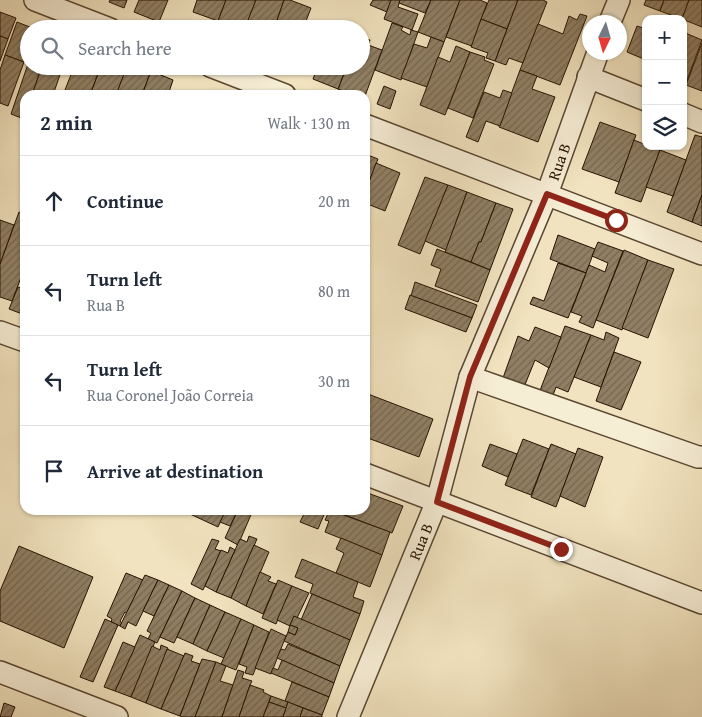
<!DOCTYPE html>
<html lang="en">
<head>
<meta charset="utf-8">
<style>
	body { margin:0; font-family:"Gentium Book Plus",serif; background:#f6f6f7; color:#1f2937 }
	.controls { position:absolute; right:15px; top:15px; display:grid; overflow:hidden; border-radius:10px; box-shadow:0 1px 4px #0004 }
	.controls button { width:45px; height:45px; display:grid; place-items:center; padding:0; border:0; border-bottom:1px solid #e0e1e3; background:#fff; color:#1f2937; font:25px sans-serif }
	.compass { position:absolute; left:582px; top:15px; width:45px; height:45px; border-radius:50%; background:#fff; box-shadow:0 1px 4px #0004; rotate:185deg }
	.stop { position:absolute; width:15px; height:15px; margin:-11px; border:4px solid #8f2418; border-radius:50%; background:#fff }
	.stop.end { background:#8f2418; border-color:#fff; box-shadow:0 1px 5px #0008 }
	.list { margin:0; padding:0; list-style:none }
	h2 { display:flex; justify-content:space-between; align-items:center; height:65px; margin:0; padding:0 20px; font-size:21px }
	h2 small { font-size:16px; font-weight:400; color:#747a83 }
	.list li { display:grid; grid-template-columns:32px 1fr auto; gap:15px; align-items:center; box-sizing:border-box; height:90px; padding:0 20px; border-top:1px solid #e0e1e3 }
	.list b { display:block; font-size:19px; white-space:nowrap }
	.list p { margin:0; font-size:16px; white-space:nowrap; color:#747a83 }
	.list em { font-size:16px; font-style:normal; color:#747a83 }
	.icon { flex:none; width:28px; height:28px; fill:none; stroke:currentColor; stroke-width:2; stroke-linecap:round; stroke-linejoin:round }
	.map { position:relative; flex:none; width:702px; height:717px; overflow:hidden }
	.search { position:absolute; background:#fff; box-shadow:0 1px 4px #0004; left:20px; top:20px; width:350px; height:55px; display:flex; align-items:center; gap:12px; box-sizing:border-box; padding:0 18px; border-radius:28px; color:#747a83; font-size:19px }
	.panel { position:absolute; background:#fff; box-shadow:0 1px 4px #0004; left:20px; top:90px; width:350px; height:425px; border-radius:15px }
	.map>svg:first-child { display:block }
	.building { fill:url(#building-hatch); stroke:#261201 }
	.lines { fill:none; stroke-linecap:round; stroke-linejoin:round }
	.minor-casing { stroke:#594630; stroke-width:24 }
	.minor { stroke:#f6edd5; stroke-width:21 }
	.route { stroke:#8f2418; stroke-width:6 }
	.labels { text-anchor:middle; stroke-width:5; stroke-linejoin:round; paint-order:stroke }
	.street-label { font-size:16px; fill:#261201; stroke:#f6edd5 }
</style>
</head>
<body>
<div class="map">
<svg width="702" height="717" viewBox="0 0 702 717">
	<defs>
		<pattern id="building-hatch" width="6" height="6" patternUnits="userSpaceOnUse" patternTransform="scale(1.25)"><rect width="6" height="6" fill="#907f64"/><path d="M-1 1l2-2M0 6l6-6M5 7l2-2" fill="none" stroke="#756750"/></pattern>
	</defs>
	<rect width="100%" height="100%" fill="#f1e3bf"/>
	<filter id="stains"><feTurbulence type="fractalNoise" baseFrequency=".004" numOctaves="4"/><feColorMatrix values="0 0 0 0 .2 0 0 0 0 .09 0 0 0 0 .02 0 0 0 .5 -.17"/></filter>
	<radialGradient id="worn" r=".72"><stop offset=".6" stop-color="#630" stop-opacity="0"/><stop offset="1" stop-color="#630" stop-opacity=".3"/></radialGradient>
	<g class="building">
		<polygon points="110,0 127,0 124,8 109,2"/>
		<polygon points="139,0 168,0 159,22 134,12"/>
		<polygon points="197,0 226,0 218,21 193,12"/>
		<polygon points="226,0 256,0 245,29 237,29 218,21"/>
		<polygon points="256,0 284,0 274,29 248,20"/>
		<polygon points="284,0 290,0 311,8 303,29 274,29"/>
		<polygon points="373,0 391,0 387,12 370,5"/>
		<polygon points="391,0 400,0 398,7 418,14 412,30 384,19"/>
		<polygon points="400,0 431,0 425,13 399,3"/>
		<polygon points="431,0 460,0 444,42 418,32"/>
		<polygon points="460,0 480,0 487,3 472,46 446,37"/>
		<polygon points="489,0 518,0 507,29 481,19"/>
		<polygon points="518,0 543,0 547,2 523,63 509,58 506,65 495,61"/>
		<polygon points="646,0 664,0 660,11 644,5"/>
		<polygon points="664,0 689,0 682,19 660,11"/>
		<polygon points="689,0 702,0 702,27 682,19"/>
		<polygon points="0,12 16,18 8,39 0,36"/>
		<polygon points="580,14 587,16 560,85 520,70 538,24 563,34 569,16 577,20"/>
		<polygon points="481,19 507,29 495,61 486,58 488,53 471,47"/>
		<polygon points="17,22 35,29 29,29 29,50 24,62 5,55"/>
		<polygon points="392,23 403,27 401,30 408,34 410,35 411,30 418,32 401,80 375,70"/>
		<polygon points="637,26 646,29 646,60 627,52"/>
		<polygon points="683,32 702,40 683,91"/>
		<polygon points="0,36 8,39 0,61"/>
		<polygon points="361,37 370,40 368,45 382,50 365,96 354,95 338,89 347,66 361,66"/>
		<polygon points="431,37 444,42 427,87 401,78 414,44 427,48"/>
		<polygon points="702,43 702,91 686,85"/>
		<polygon points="456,46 470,52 445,115 420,105 438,57 450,62"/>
		<polygon points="470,52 485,57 484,60 494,64 473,118 448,108"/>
		<polygon points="5,55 24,62 8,106 0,103 0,70"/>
		<polygon points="29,61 29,66 42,66 32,95 25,95 24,119 11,114"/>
		<polygon points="42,66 63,66 53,95 32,95"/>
		<polygon points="90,66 101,66 90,95 63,95 74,67 88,72"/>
		<polygon points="101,66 107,66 125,73 116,95 90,95"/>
		<polygon points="127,66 138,66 151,71 142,95 116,95"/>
		<polygon points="318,66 347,66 338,89 313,79"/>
		<polygon points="520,70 537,76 532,89 555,97 538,142 499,127"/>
		<polygon points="151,71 173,80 168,95 142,95"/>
		<polygon points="384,86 396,91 390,109 377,104"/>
		<polygon points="503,90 512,93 500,126 486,121 478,142 466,137 484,92 500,98"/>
		<polygon points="600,122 636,135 619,182 582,169"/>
		<polygon points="695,135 702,137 702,195 692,222 667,212"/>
		<polygon points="634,140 646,145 646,146 660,150 641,202 615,193"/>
		<polygon points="660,150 686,160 673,196 646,187"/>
		<polygon points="365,154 378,159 365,193"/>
		<polygon points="376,163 400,173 385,211 365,203 365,193"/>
		<polygon points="425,177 448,185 420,254 398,245"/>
		<polygon points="448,185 467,192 446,250 425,241"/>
		<polygon points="467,192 496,203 481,242 479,242 471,262 445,252"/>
		<polygon points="702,195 702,226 692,222"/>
		<polygon points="496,203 513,209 490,270 471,262 479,242 481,242"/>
		<polygon points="19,212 25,214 25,267 12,301 0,297 0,264"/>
		<polygon points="0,220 14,225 0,264"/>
		<polygon points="558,235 595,249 586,273 550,259"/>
		<polygon points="598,242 623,251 593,328 579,322 582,316 571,312 589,265 605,272 608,263 592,256"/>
		<polygon points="437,249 490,270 478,302 435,286 441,269 431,265"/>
		<polygon points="624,250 648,260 622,330 596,320"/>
		<polygon points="648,260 674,269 648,338 622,328"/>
		<polygon points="558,263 586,273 568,318 530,304 533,297 544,301"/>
		<polygon points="25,278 25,315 9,309 18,287 21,288"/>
		<polygon points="415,282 477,305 472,318 411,296"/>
		<polygon points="410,295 472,318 466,332 405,309"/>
		<polygon points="565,326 591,335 568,392 556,387 552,398 539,393"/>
		<polygon points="535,327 561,337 549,368 535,360 524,387 503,378 518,336 529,341"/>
		<polygon points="606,332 619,338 601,387 574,377 591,335 604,340"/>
		<polygon points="614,352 641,362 621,410 596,401"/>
		<polygon points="368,394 433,419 419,457 365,437 365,402"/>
		<polygon points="523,439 549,449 531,495 505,485"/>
		<polygon points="490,444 517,454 508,477 482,466"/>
		<polygon points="551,444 576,454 556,507 531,497"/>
		<polygon points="578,448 603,457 585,507 560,496"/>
		<polygon points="365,492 403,506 392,533 332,510 365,510"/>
		<polygon points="191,510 226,510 218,527 190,514"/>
		<polygon points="226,510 238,510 230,526 220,522"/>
		<polygon points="238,510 253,510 238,545 225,538"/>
		<polygon points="306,510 326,510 318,529 300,522"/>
		<polygon points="330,510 390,532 382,555 325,532 329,521 325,520"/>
		<polygon points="249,536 257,539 231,598 216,592 240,539 247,542"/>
		<polygon points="341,538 382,555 370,587 336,573 344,553 336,549"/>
		<polygon points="212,539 219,541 215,549 221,551 203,590 191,584"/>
		<polygon points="254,545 269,552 246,606 231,598"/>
		<polygon points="19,546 93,577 64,648 0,621 0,591"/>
		<polygon points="230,547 235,550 216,592 205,586 221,550 228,553"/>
		<polygon points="302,559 358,582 353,597 364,601 360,614 310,593 313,584 295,577"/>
		<polygon points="260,572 271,577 268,581 276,584 263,614 246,606"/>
		<polygon points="126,573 143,580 127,613 125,612 120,621 122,623 120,626 111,622 112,619 107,616"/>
		<polygon points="145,575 158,580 136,626 128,622 125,629 120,626"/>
		<polygon points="158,580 169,585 154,616 143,611"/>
		<polygon points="278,580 292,586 276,624 262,618"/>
		<polygon points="169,585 182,591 157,643 148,639 151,633 147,631"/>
		<polygon points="292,586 309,593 297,618 294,616 290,626 277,620"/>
		<polygon points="182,591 195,598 174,643 160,637"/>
		<polygon points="312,594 360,614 350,640 301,620"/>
		<polygon points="195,598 210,605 193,644 177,637"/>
		<polygon points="210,605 225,612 207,651 193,644"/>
		<polygon points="225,612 241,619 224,658 207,651"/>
		<polygon points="294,616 350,640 340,666 284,641 288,632 295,635 298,628 290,625"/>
		<polygon points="105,619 118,625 93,682 80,677"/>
		<polygon points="241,619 254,625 236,670 221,664"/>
		<polygon points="254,625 269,632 253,675 245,673 247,667 239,664"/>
		<polygon points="290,625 298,628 295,635 288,632"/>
		<polygon points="271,629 286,636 271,674 255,668"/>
		<polygon points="140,635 155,642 131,697 115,691"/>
		<polygon points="123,642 135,647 115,691 104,687"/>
		<polygon points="288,644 340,666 334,683 277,658 281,649 285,650"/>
		<polygon points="161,645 168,648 146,703 131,697 152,646 160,650"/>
		<polygon points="167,649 184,656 161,709 146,703"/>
		<polygon points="185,653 193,656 191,661 200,664 180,716 161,709"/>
		<polygon points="202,659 216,662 195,717 182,717 180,716"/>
		<polygon points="282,660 334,683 329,697 271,673 273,668 278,670"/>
		<polygon points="216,662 226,666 220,681 233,685 222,717 195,717"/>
		<polygon points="238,670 244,672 242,678 252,681 250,685 239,717 222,717"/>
		<polygon points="292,682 329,697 322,715 285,701"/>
		<polygon points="250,685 264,690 263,692 271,696 263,717 239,717"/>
		<polygon points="271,696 288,702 286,708 269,702"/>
		<polygon points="269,702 286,708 283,717 263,717"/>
		<polygon points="288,702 303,708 300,717 283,717"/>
		<polygon points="4,703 15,707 11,717 0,717"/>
		<polygon points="303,708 322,715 322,717 300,717"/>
	</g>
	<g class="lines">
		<defs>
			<g id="minor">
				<polyline points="35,0 110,29"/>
				<polyline points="610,22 619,0"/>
				<polyline points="210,66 285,95"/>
				<polyline points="588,77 646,100"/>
				<polyline points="683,114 702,122"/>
				<polyline points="365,125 702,254"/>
				<polyline points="0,332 25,341"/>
				<polyline points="470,377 698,457 702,457"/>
				<polyline points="365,474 702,603"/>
				<polyline points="0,672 117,717"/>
				<path id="s1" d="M348 717 437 501 470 377 547 194 598 52"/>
			</g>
		</defs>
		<use href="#minor" class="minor-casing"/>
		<use href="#minor" class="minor"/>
	</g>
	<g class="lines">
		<polyline class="route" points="561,549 437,502 470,377 547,194 616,220"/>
	</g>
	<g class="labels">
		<g class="street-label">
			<text dy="6" stroke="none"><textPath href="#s1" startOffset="595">Rua B</textPath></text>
			<text dy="6" stroke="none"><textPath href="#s1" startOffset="190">Rua B</textPath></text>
		</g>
	</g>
	<rect width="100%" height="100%" filter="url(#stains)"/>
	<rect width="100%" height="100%" fill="url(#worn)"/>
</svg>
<div class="controls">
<button>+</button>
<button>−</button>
<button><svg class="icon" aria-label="layers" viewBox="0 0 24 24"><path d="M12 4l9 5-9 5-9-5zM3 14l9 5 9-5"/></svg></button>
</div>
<svg class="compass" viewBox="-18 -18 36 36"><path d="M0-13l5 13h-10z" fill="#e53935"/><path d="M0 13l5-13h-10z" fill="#747a83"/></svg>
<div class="stop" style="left:616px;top:220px"></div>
<div class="stop end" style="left:561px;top:549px"></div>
<div class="search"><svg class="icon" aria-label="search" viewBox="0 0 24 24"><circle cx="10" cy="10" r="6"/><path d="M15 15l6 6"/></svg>Search here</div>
<section class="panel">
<h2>2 min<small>Walk · 130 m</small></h2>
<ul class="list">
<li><svg class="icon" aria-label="ahead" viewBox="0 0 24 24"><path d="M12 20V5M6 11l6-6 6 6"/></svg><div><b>Continue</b></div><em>20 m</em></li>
<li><svg class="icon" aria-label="left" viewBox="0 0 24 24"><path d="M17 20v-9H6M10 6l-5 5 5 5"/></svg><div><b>Turn left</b><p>Rua B</p></div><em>80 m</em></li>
<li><svg class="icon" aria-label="left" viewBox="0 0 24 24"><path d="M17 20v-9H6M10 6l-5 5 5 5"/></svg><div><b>Turn left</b><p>Rua Coronel João Correia</p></div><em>30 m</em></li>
<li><svg class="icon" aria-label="arrive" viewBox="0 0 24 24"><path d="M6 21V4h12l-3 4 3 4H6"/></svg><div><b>Arrive at destination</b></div></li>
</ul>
</section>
</div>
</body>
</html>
